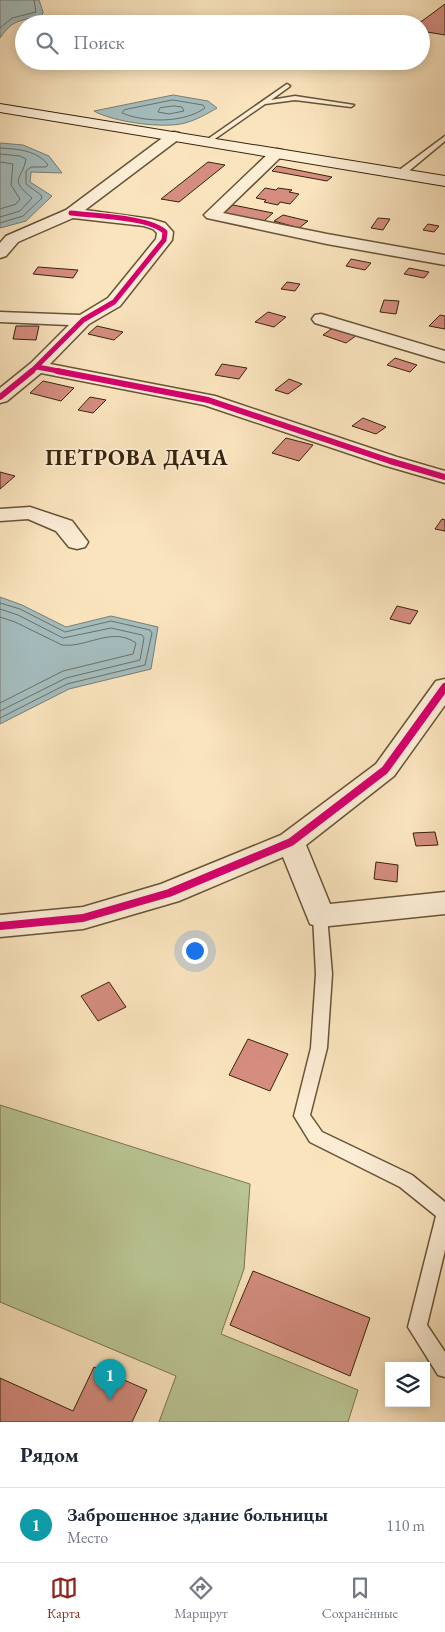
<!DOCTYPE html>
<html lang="ru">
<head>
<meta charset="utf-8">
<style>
	body { margin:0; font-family:"EB Garamond",serif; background:#f2f2f3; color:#1f2937 }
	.controls { position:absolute; right:15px; bottom:15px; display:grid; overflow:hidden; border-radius:0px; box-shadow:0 2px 12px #0003 }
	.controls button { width:45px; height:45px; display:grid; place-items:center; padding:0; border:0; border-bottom:1px solid #e0e1e3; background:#fff; color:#1f2937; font:25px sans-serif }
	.you { position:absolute; left:194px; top:950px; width:18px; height:18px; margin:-12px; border:4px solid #fff; border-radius:50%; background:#1a73e8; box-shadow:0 0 0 8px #1a73e833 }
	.badge { display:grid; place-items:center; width:32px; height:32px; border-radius:50%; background:#8f2418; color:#fff; font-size:16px; font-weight:700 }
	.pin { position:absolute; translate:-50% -41px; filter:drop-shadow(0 1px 2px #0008) }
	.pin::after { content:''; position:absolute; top:26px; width:18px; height:15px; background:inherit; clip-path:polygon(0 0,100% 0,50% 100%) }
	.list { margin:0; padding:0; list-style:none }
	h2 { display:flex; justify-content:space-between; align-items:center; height:65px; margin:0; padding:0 20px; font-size:21px }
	h2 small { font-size:16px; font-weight:400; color:#747a83 }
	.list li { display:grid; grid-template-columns:32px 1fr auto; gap:15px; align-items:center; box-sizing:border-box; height:75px; padding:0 20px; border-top:1px solid #e0e1e3 }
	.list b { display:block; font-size:19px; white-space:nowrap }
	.list p { margin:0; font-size:16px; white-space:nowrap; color:#747a83 }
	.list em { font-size:16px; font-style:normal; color:#747a83 }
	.icon { flex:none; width:28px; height:28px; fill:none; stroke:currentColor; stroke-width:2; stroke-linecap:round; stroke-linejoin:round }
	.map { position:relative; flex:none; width:445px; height:1422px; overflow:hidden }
	.search { position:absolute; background:#fff; box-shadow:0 2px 12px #0003; left:15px; right:15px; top:15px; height:55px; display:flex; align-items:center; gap:12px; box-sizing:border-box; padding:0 18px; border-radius:28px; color:#747a83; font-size:19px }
	.sheet { height:140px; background:#fff }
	nav { display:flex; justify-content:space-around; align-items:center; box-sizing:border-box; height:70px; border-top:1px solid #e0e1e3; background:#fff; font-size:14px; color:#747a83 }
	nav a { display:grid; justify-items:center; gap:2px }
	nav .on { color:#8f2418 }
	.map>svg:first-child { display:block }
	.green { fill:#bac594; stroke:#78744f }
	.water { fill:#a4bcbd; stroke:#787f75 }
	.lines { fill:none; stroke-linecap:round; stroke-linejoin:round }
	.shore { stroke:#6d7064; stroke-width:1 }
	.building { fill:#d58d80; stroke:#36240a }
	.lane-casing { stroke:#675437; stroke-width:3 }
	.street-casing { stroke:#675437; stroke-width:3 }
	.secondary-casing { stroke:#36240a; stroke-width:2 }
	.lane { fill:#fcedd5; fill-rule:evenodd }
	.street { fill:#fcedd5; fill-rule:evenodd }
	.secondary { fill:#fcedd5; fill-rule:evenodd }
	.cycleway-far2-casing { stroke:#fcedd5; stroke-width:7 }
	.cycleway-far1-casing { stroke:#fcedd5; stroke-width:9 }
	.cycleway-casing { stroke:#fcedd5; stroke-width:11 }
	.cycleway-far2 { stroke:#d6006c; stroke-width:5 }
	.cycleway-far1 { stroke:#d6006c; stroke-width:6 }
	.cycleway { stroke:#d6006c; stroke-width:8 }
	.labels { text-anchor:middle; stroke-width:4; stroke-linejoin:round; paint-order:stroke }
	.district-label { font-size:22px; font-weight:bold; letter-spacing:1px; fill:#36240a; stroke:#fcedd5 }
</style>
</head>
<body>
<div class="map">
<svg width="445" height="1422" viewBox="0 0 445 1422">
	<rect width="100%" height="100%" fill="#fae4be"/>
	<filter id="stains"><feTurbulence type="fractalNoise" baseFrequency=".004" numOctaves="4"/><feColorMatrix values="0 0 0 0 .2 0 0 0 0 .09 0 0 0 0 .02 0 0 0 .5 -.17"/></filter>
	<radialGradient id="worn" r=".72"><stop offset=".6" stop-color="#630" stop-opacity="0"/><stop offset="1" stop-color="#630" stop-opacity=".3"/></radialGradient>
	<polygon class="green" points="0,1105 250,1184 244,1269 221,1334 358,1390 348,1422 159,1422 176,1376 0,1302"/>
	<g class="water">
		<path d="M0 0H39L43 12 42 16C20 21 13 19 0 38Z"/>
		<path d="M173 95 208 101 217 108C207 114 196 120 185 123 164 129 113 122 94 111Z"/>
		<polygon points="0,143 23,145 49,156 62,173 31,172 30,182 52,196 26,221 0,228"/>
		<polygon points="0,597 22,605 66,627 111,616 158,627 151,669 69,689 0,724"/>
	</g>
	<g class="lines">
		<g class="shore">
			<polyline points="0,28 12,18 36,12 34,0"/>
			<path d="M173 100 203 105 205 108C184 123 146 123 122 113L124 110Z"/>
			<polygon points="174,106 182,107 184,111 169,114 158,112 160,108"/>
			<path d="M0 148C17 149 37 150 48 165L46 167H31L26 171V184L41 195 42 198 23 216 0 223"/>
			<path d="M0 154 20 156 26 159C22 181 8 178 32 198L20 211 0 217"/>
			<polyline points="0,162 13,164 11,185 20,199 16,204 0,209"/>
			<polyline points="0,603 20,609 65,632 111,621 150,630 152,633 145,665 67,684 0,718"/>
			<polyline points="0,609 18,615 63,638 111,628 142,635 144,638 140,660 66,678 0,711"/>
			<path d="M0 617 15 622 62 645C87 648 112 626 136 643L133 654 63 671 0 703"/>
		</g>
	</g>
	<g class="building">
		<polygon points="445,4 445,35 421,31 421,24 418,24"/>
		<polygon points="208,162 225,165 179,202 161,199"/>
		<polygon points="277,166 332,177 327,181 272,171"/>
		<polygon points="265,188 276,190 278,188 292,190 289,192 299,194 290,204 280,202 278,205 264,202 266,200 256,198"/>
		<polygon points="233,205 273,213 264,221 224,213"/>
		<polygon points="283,215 308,221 299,228 274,221"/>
		<polygon points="378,218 390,219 383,230 371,228"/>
		<polygon points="428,224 439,226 434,232 423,230"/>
		<polygon points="351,259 371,263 365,270 346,266"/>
		<polygon points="38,267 78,270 73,278 33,274"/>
		<polygon points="409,268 429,272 424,278 404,274"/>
		<polygon points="287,282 300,284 295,291 281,289"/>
		<polygon points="384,300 399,301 396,314 380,312"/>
		<polygon points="268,312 286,317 274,327 255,322"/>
		<polygon points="440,315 445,316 445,329 429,326"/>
		<polygon points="16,326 39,326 36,340 13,339"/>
		<polygon points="97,326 123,332 114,340 88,334"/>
		<polygon points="334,327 357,335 346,343 323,335"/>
		<polygon points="395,358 417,365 410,372 387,365"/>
		<polygon points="222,364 247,368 239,379 215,375"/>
		<polygon points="289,379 302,384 288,394 275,390"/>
		<polygon points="43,381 74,388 61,401 30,393"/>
		<polygon points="90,397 106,400 93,413 78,410"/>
		<polygon points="363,418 386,427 376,434 352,426"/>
		<polygon points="286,438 313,445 299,461 272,453"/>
		<polygon points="0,472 15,476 0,489"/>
		<polygon points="442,519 445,520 445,531 435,529"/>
		<polygon points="397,606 418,611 410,624 390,619"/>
		<polygon points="435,832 438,845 416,846 413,833"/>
		<polygon points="376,862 398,865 397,882 374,879"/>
		<polygon points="109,982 126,1007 98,1021 81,996"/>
		<polygon points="248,1039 288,1054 270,1091 229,1075"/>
		<polygon points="253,1271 370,1318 350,1376 230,1325"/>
		<polygon points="94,1367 147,1390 132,1422 0,1422 0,1378 73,1411"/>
	</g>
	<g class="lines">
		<defs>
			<g id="lane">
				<polygon points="287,84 290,86 289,87 271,100 295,96 354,105 351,107 295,100 265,104 209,143 205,143 205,141"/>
				<polygon points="445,136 445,141 404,175 398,175 398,171"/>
				<polygon points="320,910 325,912 327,916 332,974 327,1048 310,1115 322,1132 412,1175 445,1202 445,1250 427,1325 445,1352 445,1377 438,1375 408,1327 436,1216 400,1187 310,1142 294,1116 311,1048 316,974 313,916 315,912"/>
			</g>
			<g id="street">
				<polygon points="174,132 179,133 181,136 179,139 85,210 151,219 165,223 173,232 172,240 120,306 89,324 50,364 215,396 397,457 445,471 445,483 383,465 204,405 41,373 7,401 0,403 0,388 31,363 69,325 0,322 0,312 80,315 108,298 156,239 157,233 153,229 144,226 73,218 18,242 6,256 0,258 0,243 6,236 66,210 169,133"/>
				<polygon points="277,149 282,150 284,153 282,156 223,213 327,234 445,255 445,265 327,244 207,218 204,215 207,212 272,150"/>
				<polygon points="321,314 445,351 445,362 315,323 312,319 315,315"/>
				<polygon points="30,507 72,521 88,542 85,547 77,549 69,547 56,531 28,519 0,521 0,509"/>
				<polygon points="445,679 445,705 394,776 306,845 330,904 445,892 445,914 320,927 310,924 283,857 179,901 83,929 0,937 0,915 83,907 161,884 281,835 376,764 436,681"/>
			</g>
			<polygon id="secondary" points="0,104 445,176 445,186 0,112"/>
		</defs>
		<use href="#lane" class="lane-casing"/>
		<use href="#street" class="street-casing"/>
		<use href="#secondary" class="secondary-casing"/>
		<use href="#lane" class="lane"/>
		<use href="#street" class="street"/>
		<use href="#secondary" class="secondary"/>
		<defs>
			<g id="cycleway-far2">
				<polyline points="37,367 64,372"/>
				<path d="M31 372 83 320 114 302 164 240 165 232C150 217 94 216 71 213"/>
			</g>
			<g id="cycleway-far1">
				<polyline points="57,371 208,400 390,461 445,477"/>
				<polyline points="0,397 32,371"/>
			</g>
			<polyline id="cycleway" points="0,926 83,918 169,893 291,842 385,770 445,687"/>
		</defs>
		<use href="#cycleway-far2" class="cycleway-far2-casing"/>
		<use href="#cycleway-far1" class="cycleway-far1-casing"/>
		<use href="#cycleway" class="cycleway-casing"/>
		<use href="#cycleway-far2" class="cycleway-far2"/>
		<use href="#cycleway-far1" class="cycleway-far1"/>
		<use href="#cycleway" class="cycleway"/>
	</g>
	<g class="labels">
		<g class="district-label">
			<text x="137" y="465">ПЕТРОВА ДАЧА</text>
		</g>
	</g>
	<rect width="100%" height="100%" filter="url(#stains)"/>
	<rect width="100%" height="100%" fill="url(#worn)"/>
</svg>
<div class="controls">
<button><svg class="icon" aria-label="layers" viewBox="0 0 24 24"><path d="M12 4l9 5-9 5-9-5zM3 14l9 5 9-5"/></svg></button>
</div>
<div class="you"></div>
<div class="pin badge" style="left:110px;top:1400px;background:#0f9aa8">1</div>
<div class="search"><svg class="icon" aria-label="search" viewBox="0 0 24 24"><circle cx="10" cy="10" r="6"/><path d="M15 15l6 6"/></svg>Поиск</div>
</div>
<section class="sheet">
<h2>Рядом<small></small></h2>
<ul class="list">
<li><span class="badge" style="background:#0f9aa8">1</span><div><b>Заброшенное здание больницы</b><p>Место</p></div><em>110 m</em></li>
</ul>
</section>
<nav>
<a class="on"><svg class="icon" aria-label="map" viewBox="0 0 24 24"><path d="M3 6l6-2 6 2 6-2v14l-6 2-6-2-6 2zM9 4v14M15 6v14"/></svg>Карта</a>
<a><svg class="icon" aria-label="directions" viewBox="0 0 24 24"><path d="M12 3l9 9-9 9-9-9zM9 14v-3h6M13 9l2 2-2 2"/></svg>Маршрут</a>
<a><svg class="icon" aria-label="saved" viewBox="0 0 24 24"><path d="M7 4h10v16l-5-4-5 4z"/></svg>Сохранённые</a>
</nav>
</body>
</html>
